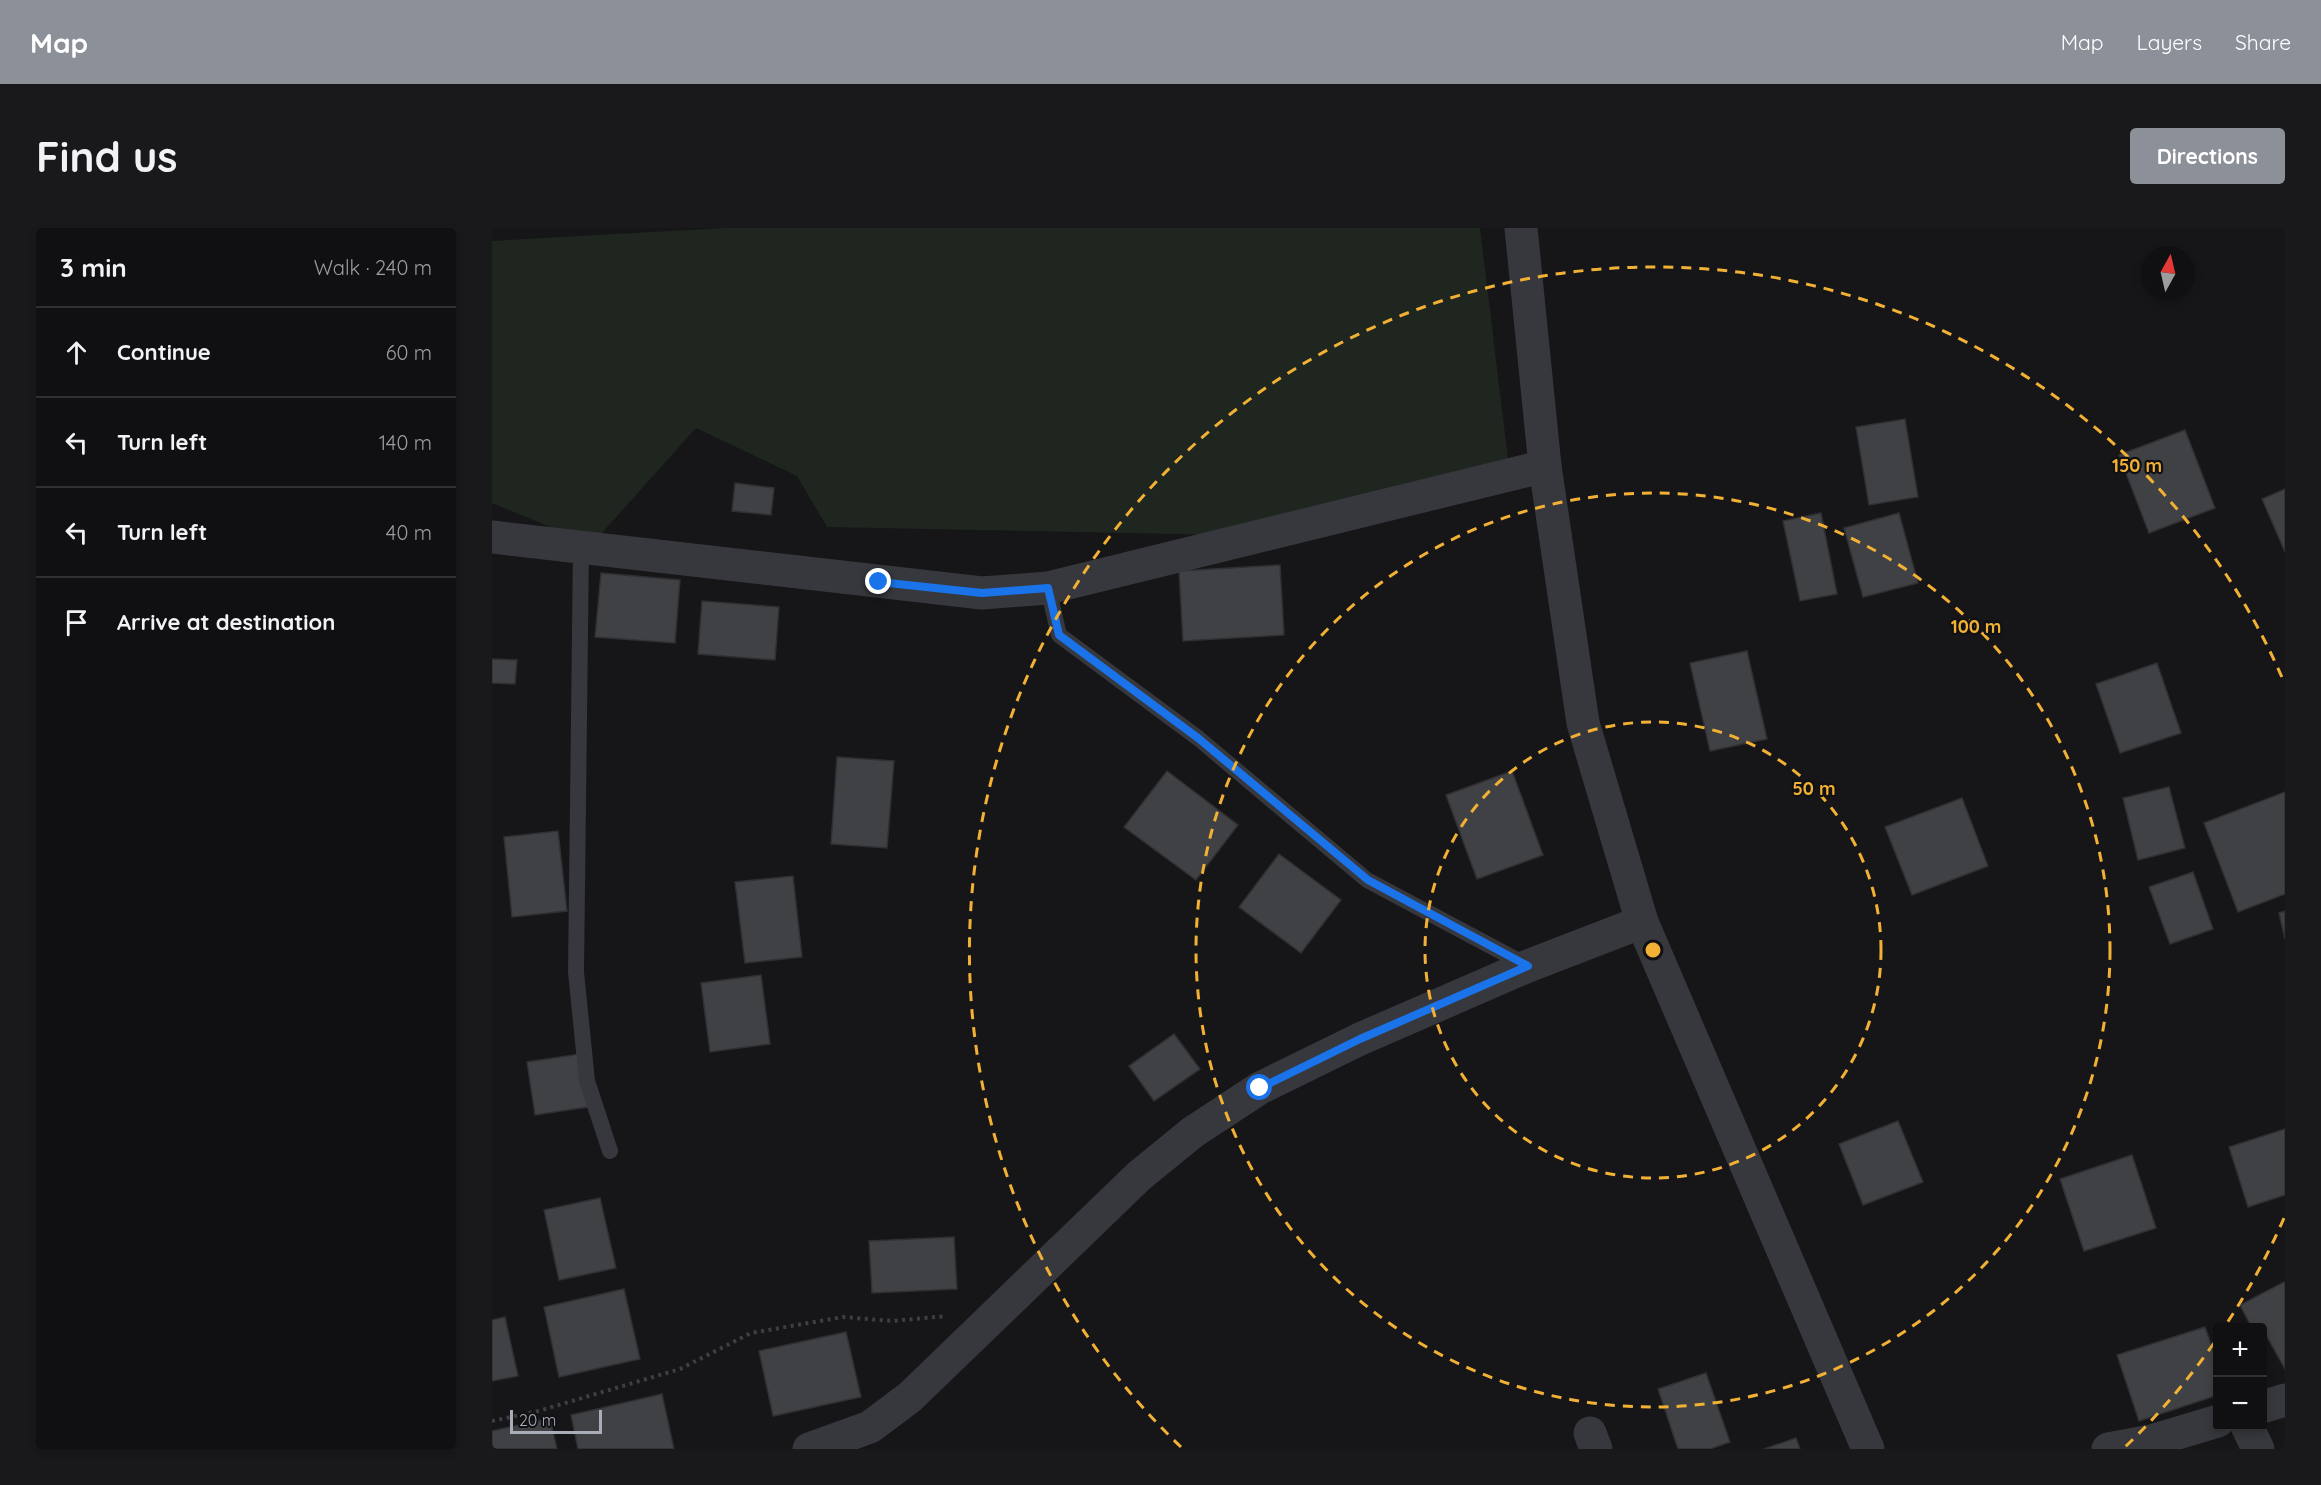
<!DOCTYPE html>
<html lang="en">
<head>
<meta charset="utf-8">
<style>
	body { margin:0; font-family:Quicksand,sans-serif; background:#19191b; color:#f1f3f6 }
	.controls { position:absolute; right:18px; bottom:18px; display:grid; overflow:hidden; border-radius:6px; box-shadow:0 3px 9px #0003 }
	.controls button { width:54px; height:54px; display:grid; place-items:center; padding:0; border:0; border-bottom:2px solid #303032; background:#101012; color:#f1f3f6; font:30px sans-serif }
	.compass { position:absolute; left:1649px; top:18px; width:54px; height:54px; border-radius:50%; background:#101012; box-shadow:0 3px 9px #0003; rotate:8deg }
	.scale { position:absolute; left:18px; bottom:15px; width:92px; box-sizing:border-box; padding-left:6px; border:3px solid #a8adb8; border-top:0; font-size:16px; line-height:21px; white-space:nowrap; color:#a8adb8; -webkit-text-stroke:4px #111113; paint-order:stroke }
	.stop { position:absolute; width:18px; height:18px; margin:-14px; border:4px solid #1a73e8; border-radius:50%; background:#fff }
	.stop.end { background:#1a73e8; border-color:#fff; box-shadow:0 2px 6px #0008 }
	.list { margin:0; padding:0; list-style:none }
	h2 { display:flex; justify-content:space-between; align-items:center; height:78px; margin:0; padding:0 24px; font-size:26px }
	h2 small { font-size:20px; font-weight:400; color:#9c9d9f }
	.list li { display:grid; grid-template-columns:39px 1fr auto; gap:18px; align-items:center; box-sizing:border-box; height:90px; padding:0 24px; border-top:2px solid #303032 }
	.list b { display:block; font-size:22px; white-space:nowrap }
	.list em { font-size:20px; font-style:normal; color:#9c9d9f }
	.icon { flex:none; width:33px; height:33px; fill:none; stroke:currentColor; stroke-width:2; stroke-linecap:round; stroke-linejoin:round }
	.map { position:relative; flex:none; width:1793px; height:1221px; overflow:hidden; border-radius:6px }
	header { display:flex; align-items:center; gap:36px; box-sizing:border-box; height:84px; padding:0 30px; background:#8c9099; color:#fff }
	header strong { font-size:28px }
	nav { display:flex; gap:33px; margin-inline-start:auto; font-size:21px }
	.intro { display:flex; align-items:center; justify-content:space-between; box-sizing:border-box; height:144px; padding:0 36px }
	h1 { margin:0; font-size:42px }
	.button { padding:15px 27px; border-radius:6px; background:#8c9099; color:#fff; font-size:21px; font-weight:700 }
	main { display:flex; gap:36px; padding:0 36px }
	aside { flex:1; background:#101012; border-radius:6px; box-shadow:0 3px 9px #0003 }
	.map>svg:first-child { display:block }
	.green { fill:#1e261f }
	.building { fill:#404145; stroke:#303034; stroke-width:1.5 }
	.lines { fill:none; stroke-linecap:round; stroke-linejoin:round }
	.path { stroke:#3d3f44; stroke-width:4; stroke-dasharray:3 4.5; stroke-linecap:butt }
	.service { stroke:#37383d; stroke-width:16 }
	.minor { stroke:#37383d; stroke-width:33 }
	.tertiary { stroke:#37383d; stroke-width:33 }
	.route { stroke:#1a73e8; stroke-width:8 }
	.ring { fill:none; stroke:#f2b134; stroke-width:3; stroke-dasharray:10 8 }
	.centre { fill:#f2b134; stroke:#111113; stroke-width:3 }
	.ring-label { font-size:18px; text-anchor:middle; font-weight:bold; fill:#f2b134; stroke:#111113; stroke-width:4.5; stroke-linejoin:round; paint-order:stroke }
</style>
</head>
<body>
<header>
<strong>Map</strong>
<nav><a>Map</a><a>Layers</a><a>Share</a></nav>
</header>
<div class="intro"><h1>Find us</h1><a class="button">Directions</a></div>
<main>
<aside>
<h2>3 min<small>Walk · 240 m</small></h2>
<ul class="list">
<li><svg class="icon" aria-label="ahead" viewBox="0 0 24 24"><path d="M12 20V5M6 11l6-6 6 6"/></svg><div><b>Continue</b></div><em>60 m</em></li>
<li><svg class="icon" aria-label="left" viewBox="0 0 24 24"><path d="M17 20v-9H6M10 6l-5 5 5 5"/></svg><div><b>Turn left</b></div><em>140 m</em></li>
<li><svg class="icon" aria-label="left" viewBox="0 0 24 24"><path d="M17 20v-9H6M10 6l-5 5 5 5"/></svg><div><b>Turn left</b></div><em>40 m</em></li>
<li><svg class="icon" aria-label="arrive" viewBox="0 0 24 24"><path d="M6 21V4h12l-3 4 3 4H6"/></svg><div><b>Arrive at destination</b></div></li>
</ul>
</aside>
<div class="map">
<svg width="1793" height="1221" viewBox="0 0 1793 1221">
	<rect width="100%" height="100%" fill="#161618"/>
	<polygon class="green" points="233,0 988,0 1016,231 733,307 335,299 305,248 204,200 100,316 0,275 0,13"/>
	<g class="building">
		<polygon points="1413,191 1426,269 1377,277 1364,199"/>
		<polygon points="1693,202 1723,280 1657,305 1627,227"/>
		<polygon points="243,255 282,260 279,287 240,283"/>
		<polygon points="1793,261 1793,324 1770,271"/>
		<polygon points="1329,285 1345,366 1308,373 1291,293"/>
		<polygon points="1407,285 1426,355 1371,369 1352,300"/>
		<polygon points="788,337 792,407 691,413 687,343"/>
		<polygon points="109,345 188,352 183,415 103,409"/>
		<polygon points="210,373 287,379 283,432 206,426"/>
		<polygon points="1255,423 1275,511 1218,523 1198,435"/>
		<polygon points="0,431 25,432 23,456 0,455"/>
		<polygon points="1665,435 1689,505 1628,525 1604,456"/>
		<polygon points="345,529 402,533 395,620 339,616"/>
		<polygon points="675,543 746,597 704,652 632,599"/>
		<polygon points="1020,543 1051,627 985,651 954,567"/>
		<polygon points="1677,559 1693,620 1646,632 1631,570"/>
		<polygon points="1793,564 1793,666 1746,684 1712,595"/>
		<polygon points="1470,570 1496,638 1420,667 1393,599"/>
		<polygon points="66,603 75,683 20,689 12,609"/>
		<polygon points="787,626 849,672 809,725 747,679"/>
		<polygon points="1701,644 1721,701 1678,716 1657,659"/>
		<polygon points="301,648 310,729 253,735 243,654"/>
		<polygon points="1793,683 1793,711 1787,685"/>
		<polygon points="269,747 278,816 218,824 209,755"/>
		<polygon points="682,806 708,841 662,873 637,838"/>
		<polygon points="88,826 96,879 43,887 35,834"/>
		<polygon points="1406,893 1431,954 1371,977 1347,916"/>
		<polygon points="1793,901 1793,967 1756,979 1737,919"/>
		<polygon points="1640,927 1664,1000 1592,1023 1568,951"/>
		<polygon points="108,970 124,1040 67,1052 52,982"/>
		<polygon points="462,1009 465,1061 380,1065 377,1013"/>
		<polygon points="1792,1054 1793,1056 1793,1141 1774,1107 1770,1109 1770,1100 1760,1100 1748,1077"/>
		<polygon points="132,1061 148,1131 67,1149 52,1079"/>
		<polygon points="13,1089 26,1148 0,1153 0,1092"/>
		<polygon points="1713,1099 1726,1136 1726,1167 1647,1193 1625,1127"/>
		<polygon points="354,1104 369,1169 281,1188 267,1123"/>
		<polygon points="1214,1145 1238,1214 1218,1221 1186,1221 1166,1161"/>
		<polygon points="170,1166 182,1221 86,1221 79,1187"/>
		<polygon points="58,1190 65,1221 0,1221 0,1203"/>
		<polygon points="1304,1210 1308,1221 1272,1221"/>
	</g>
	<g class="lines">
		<polyline class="path" points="0,1193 43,1184 188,1141 259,1105 351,1089 400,1093 455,1088"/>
		<g class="service">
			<polyline points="89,319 84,744 95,853 118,923"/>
			<polyline points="556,360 567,407 706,510 875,652 1036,738"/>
		</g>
		<g class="minor">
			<polyline points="0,309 490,365 556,360 1053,238"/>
			<polyline points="1770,1179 1793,1172"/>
			<polyline points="1755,1198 1766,1221"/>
			<polyline points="1098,1205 1104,1221"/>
			<polyline points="317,1221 378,1199 418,1169 647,948 701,904 768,860 868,811 1036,738 1150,694"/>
			<polyline points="1616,1221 1659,1213 1726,1193"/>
		</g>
		<polyline class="tertiary" points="1029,0 1053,238 1091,495 1150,694 1376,1221"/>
	</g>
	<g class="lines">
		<polyline class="route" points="387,354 490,365 556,360 567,407 706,510 876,652 1036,738 868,811 768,860"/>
	</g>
	<g class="ring">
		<circle cx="1161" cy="722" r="228"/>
		<circle cx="1161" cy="722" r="457"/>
		<path d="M1792 990A685 685 0 0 1 1735 1095M1722 1115A685 685 0 0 1 1633 1219M689 1219A685 685 0 1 1 1792 454"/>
	</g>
	<circle cx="1161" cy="722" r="9" class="centre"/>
	<g class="ring-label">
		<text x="1645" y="244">150 m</text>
		<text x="1484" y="405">100 m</text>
		<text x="1322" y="567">50 m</text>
	</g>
</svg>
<div class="controls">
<button>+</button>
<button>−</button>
</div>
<svg class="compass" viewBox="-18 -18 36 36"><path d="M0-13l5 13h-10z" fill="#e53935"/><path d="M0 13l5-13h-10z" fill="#9c9d9f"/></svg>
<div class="scale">20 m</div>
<div class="stop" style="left:768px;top:860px"></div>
<div class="stop end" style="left:387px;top:354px"></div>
</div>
</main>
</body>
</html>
